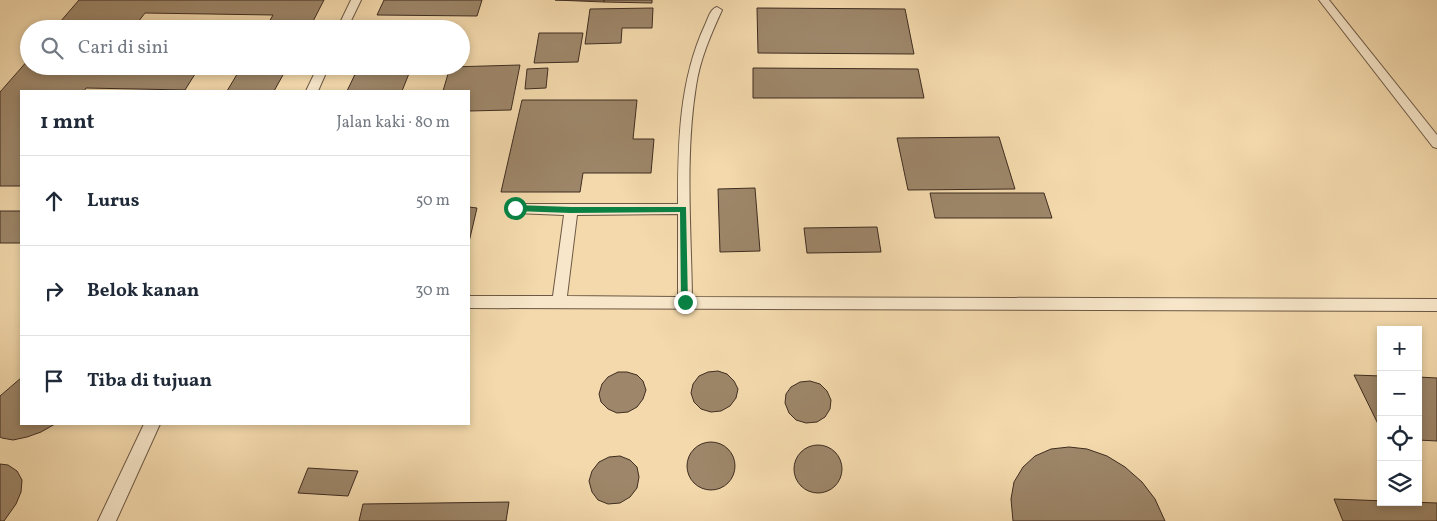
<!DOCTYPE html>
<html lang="id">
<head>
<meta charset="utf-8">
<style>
	body { margin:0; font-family:Vollkorn,serif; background:#f2f2f3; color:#1f2937 }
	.controls { position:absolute; right:15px; bottom:15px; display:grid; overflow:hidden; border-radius:0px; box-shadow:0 2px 8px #0003 }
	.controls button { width:45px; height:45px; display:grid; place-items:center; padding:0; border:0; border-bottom:1px solid #e0e1e3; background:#fff; color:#1f2937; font:25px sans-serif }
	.stop { position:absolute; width:15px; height:15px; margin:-11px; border:4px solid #0b8043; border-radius:50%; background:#fff }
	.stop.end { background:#0b8043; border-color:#fff; box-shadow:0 1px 5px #0008 }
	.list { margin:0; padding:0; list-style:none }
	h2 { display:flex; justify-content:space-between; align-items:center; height:65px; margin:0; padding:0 20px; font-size:21px }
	h2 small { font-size:16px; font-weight:400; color:#747a83 }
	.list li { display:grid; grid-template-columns:32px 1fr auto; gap:15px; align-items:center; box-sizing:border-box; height:90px; padding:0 20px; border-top:1px solid #e0e1e3 }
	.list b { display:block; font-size:19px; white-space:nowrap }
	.list em { font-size:16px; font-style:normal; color:#747a83 }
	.icon { flex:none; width:28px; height:28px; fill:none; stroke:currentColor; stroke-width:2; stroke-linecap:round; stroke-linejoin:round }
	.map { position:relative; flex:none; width:1437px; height:521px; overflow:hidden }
	.search { position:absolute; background:#fff; box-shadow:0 2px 8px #0003; left:20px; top:20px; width:450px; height:55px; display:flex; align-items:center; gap:12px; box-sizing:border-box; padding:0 18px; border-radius:28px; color:#747a83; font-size:19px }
	.panel { position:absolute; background:#fff; box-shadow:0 2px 8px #0003; left:20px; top:90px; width:450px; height:335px; border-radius:0px }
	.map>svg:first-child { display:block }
	.building { fill:#9d8669; stroke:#3f2d21 }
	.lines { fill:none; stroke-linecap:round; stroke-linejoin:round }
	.service-casing { stroke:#6c5844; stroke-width:2 }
	.service { fill:#f7e6c9; fill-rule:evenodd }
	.route { fill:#0b8043 }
</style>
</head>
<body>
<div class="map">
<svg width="1437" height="521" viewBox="0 0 1437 521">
	<rect width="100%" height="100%" fill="#f3d9ac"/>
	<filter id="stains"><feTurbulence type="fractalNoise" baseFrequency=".004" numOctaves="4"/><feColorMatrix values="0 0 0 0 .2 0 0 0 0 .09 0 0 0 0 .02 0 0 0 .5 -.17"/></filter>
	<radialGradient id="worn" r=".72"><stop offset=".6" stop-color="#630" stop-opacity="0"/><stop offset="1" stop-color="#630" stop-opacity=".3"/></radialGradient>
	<g class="building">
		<polygon points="79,0 324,0 309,29 265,29 273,15 145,13 134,27 206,28 54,29"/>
		<polygon points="384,0 482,0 477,16 377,15"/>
		<polygon points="555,0 604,0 604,2"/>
		<polygon points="604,0 652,0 652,3 604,2"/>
		<polygon points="653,8 652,28 622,28 621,43 585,44 590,9"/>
		<polygon points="757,8 905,9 914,54 758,53"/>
		<polygon points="539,33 583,33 578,62 534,63"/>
		<polygon points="29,59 29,66 200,66 185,90 86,88 84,91 21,91 21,186 0,186 0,92"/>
		<polygon points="520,65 511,110 469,111 469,91 443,91 450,67"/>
		<polygon points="242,66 288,66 274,91 227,91"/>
		<polygon points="359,66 412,66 402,91 347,91"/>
		<polygon points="548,68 546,88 525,89 527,69"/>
		<polygon points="753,68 918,69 924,98 753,98"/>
		<polygon points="522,100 637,100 633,139 654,139 651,173 583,173 580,192 501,192"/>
		<polygon points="999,137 1015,189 908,190 897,138"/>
		<polygon points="755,188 760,251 720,252 718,189"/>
		<polygon points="930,193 1044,193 1052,218 935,218"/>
		<polygon points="469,207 477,208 469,242"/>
		<rect x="0" y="211" width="21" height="32"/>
		<polygon points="877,227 881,252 807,253 804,228"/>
		<polygon points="718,371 727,374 734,381 738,389 736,398 730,406 721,411 711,412 701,409 694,402 691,393 693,384 699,376 708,372"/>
		<polygon points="618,372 627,372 637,375 643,381 646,390 643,399 637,407 628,412 617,413 608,409 601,402 599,394 602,384 608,377"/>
		<polygon points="1354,375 1381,376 1381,430"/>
		<polygon points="1418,377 1437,378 1437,441 1418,440"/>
		<polygon points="21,378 21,424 55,424 41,432 27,437 13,440 2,438 0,437 0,396"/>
		<polygon points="810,381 820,384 827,391 831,400 830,409 825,417 817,422 806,423 796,420 789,413 785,403 786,394 791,387 800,382"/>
		<circle cx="711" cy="466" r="24"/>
		<circle cx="818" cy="469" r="24"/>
		<polygon points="1069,447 1087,449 1107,456 1125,467 1142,482 1155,499 1165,521 1013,521 1011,499 1014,482 1023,467 1035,456 1051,449"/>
		<polygon points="620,456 630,460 637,467 639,477 637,488 630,497 620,503 608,504 598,500 592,492 589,481 592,471 599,462 609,457"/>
		<polygon points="0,464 8,465 17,471 22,480 21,492 16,504 4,521 0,521"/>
		<polygon points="308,468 358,471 348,496 298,493"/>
		<polygon points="1334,499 1437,503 1437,521 1343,521"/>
		<polygon points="509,502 506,521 359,521 363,504"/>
	</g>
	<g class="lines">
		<defs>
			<g id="service">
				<polygon points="351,0 361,0 347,29 337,29"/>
				<polygon points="1319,0 1329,0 1437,135 1437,148 1433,147"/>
				<path d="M717 7 722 10C711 34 700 59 696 86 685 155 691 227 692 297L1437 299V311L469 308V296H553L564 215 515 213 510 212 508 208 510 204H678C678 143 679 81 705 25 708 19 710 9 717 7ZM678 214V297L567 296 577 215Z"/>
				<polygon points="318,66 329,66 318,91 306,91"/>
				<polygon points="144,424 160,424 116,521 98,521"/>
			</g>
		</defs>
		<use href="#service" class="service-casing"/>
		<use href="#service" class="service"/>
	</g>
	<polygon class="route" points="515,205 571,207 686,207 688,304 685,305 681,302 680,212 571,213 515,211 511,208"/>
	<rect width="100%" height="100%" filter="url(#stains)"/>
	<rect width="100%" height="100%" fill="url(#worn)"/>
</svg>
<div class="controls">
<button>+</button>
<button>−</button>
<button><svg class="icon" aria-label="locate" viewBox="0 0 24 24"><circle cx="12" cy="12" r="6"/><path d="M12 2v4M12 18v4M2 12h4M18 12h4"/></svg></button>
<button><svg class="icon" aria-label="layers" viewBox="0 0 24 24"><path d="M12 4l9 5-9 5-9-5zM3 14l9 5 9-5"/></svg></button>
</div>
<div class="stop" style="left:515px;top:208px"></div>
<div class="stop end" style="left:685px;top:302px"></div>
<div class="search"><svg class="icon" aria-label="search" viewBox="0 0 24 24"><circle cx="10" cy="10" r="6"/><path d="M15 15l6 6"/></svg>Cari di sini</div>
<section class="panel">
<h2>1 mnt<small>Jalan kaki · 80 m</small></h2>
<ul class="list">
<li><svg class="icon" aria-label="ahead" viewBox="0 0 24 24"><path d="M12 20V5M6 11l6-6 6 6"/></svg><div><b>Lurus</b></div><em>50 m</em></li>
<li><svg class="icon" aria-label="right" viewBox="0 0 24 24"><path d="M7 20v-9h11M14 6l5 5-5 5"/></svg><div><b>Belok kanan</b></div><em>30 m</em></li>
<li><svg class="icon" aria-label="arrive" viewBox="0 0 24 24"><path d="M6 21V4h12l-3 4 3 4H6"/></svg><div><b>Tiba di tujuan</b></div></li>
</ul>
</section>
</div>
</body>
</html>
